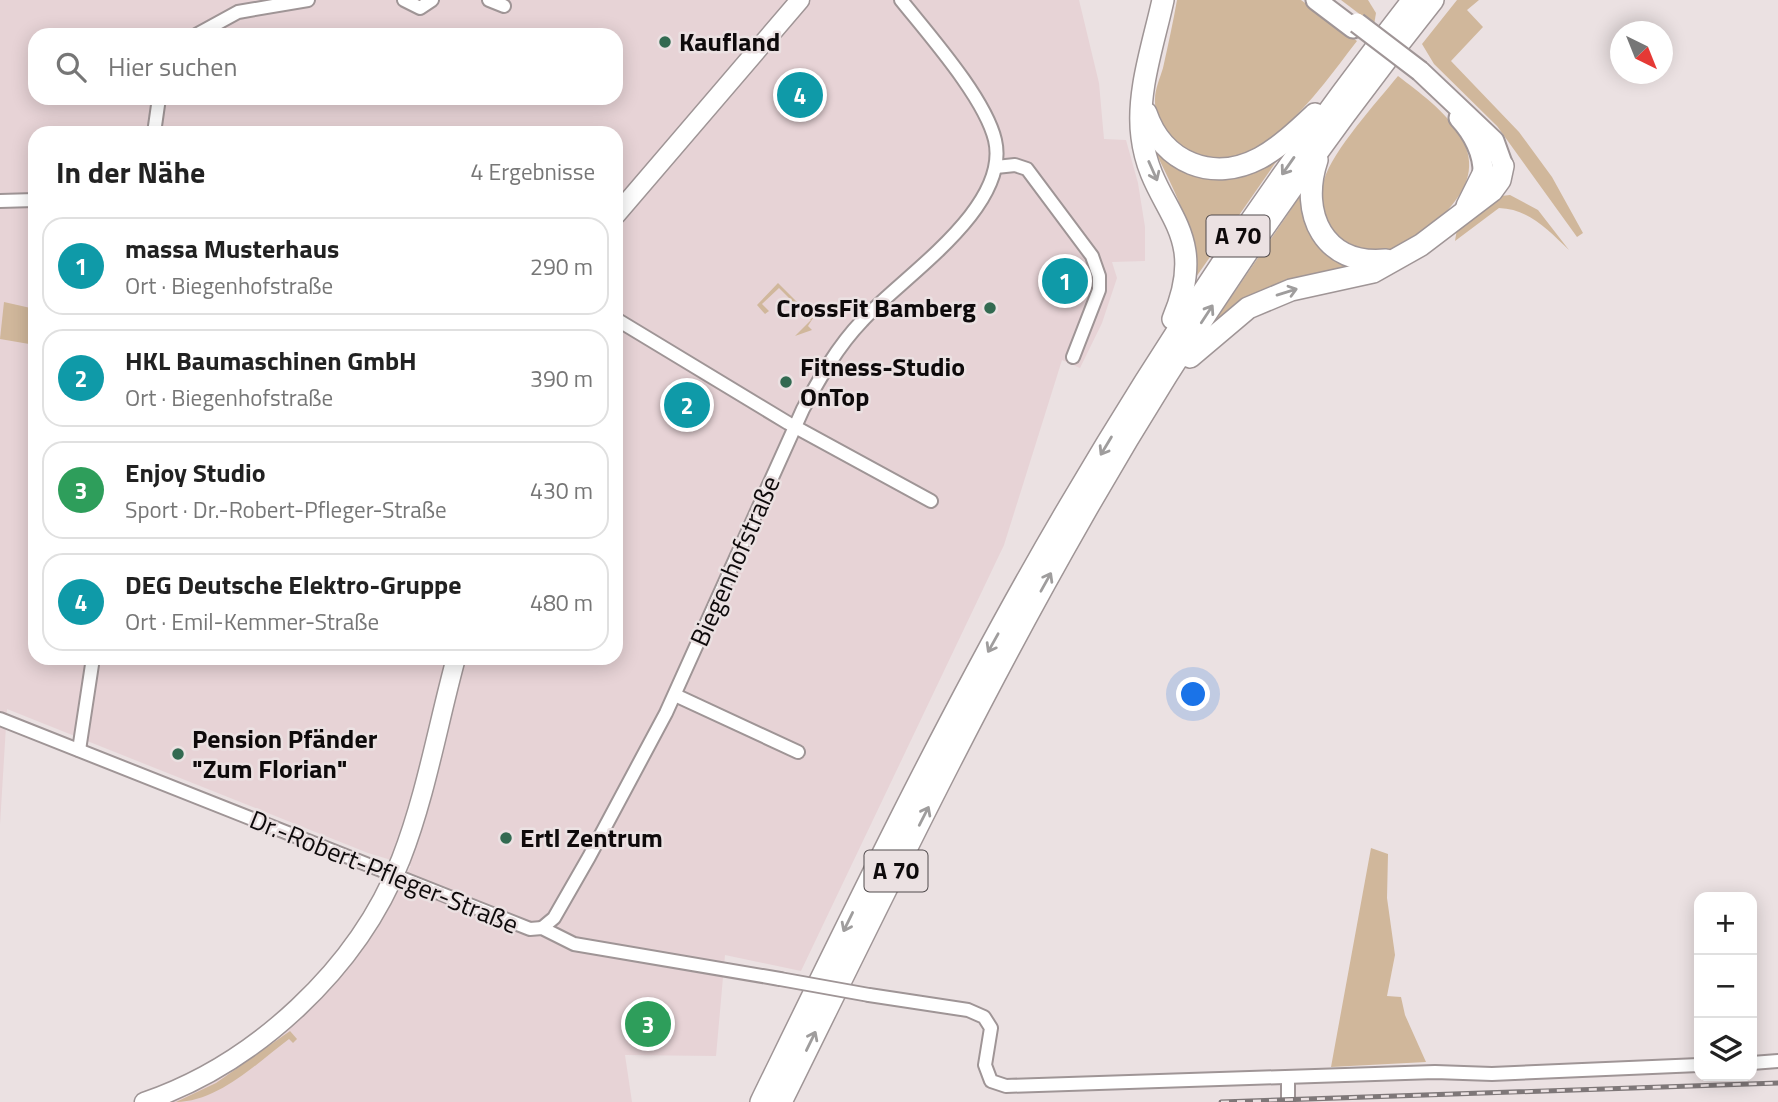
<!DOCTYPE html>
<html lang="de">
<head>
<meta charset="utf-8">
<style>
	body { margin:0; font-family:"Titillium Web",sans-serif; background:#f2f2f2; color:#222 }
	.controls { position:absolute; right:21px; bottom:21px; display:grid; overflow:hidden; border-radius:14px; box-shadow:0 4px 18px #0003 }
	.controls button { width:63px; height:63px; display:grid; place-items:center; padding:0; border:0; border-bottom:2px solid #e0e0e0; background:#fff; color:#222; font:35px sans-serif }
	.compass { position:absolute; left:1610px; top:21px; width:63px; height:63px; border-radius:50%; background:#fff; box-shadow:0 4px 18px #0003; rotate:137deg }
	.you { position:absolute; left:1194px; top:695px; width:24px; height:24px; margin:-18px; border:5px solid #fff; border-radius:50%; background:#1a73e8; box-shadow:0 0 0 10px #1a73e833 }
	.badge { display:grid; place-items:center; width:46px; height:46px; border-radius:50%; background:#7c3aed; color:#fff; font-size:23px; font-weight:700 }
	.pin { position:absolute; translate:-50% -50%; border:4px solid #fff; box-shadow:0 2px 7px #0006 }
	.list { margin:0; padding:0; list-style:none }
	h2 { display:flex; justify-content:space-between; align-items:center; height:91px; margin:0; padding:0 28px; font-size:30px }
	h2 small { font-size:23px; font-weight:400; color:#767676 }
	.list li { display:grid; grid-template-columns:46px 1fr auto; gap:21px; align-items:center; box-sizing:border-box; height:98px; margin:0 14px 14px; padding:0 14px; border:2px solid #e0e0e0; border-radius:21px }
	.list b { display:block; font-size:26px; white-space:nowrap }
	.list p { margin:0; font-size:23px; white-space:nowrap; color:#767676 }
	.list em { font-size:23px; font-style:normal; color:#767676 }
	.icon { flex:none; width:38px; height:38px; fill:none; stroke:currentColor; stroke-width:2; stroke-linecap:round; stroke-linejoin:round }
	.map { position:relative; flex:none; width:1778px; height:1102px; overflow:hidden }
	.search { position:absolute; background:#fff; box-shadow:0 4px 18px #0003; left:28px; top:28px; width:595px; height:77px; display:flex; align-items:center; gap:18px; box-sizing:border-box; padding:0 24px; border-radius:21px; color:#767676; font-size:26px }
	.panel { position:absolute; background:#fff; box-shadow:0 4px 18px #0003; left:28px; top:126px; width:595px; height:539px; border-radius:21px }
	.map>svg:first-child { display:block }
	.built { fill:#e7d3d6; fill-rule:evenodd }
	.green { fill:#d0b79b }
	.lines { fill:none; stroke-linecap:round; stroke-linejoin:round }
	.street-casing { stroke:#9f9596; stroke-width:16 }
	.secondary-casing { stroke:#9f9596; stroke-width:21 }
	.primary-casing { stroke:#9f9596; stroke-width:23 }
	.highway-casing { stroke:#9f9596; stroke-width:24 }
	.street { stroke:#fff; stroke-width:12 }
	.secondary { stroke:#fff; stroke-width:18 }
	.primary { stroke:#fff; stroke-width:19 }
	.highway { stroke:#fff; stroke-width:21 }
	.rail-casing { stroke:#7e7778; stroke-width:5 }
	.rail { stroke:#ebe1e2; stroke-width:2.5; stroke-dasharray:8; stroke-linecap:butt }
	.street-bridge-casing { stroke:#9f9596; stroke-width:16; stroke-linecap:butt }
	.primary-bridge-casing { stroke:#9f9596; stroke-width:23; stroke-linecap:butt }
	.street-bridge { stroke:#fff; stroke-width:12 }
	.primary-bridge { stroke:#fff; stroke-width:19 }
	.oneway { stroke:#9f9d9d }
	.poi-dot { fill:#326a51; stroke:#ebe1e2; stroke-width:2.5 }
	.labels { text-anchor:middle; stroke-width:5; stroke-linejoin:round; paint-order:stroke }
	.shield { fill:#ebe1e2; stroke:#504a4c; stroke-width:2 }
	.shield-label { font-size:24px; font-weight:bold; fill:#0e0a0b }
	.poi-label { font-size:26px; font-weight:bold; fill:#0e0a0b; stroke:#ebe1e2; text-anchor:start }
	.street-label { font-size:26px; fill:#0e0a0b; stroke:#ebe1e2 }
</style>
</head>
<body>
<div class="map">
<svg width="1778" height="1102" viewBox="0 0 1778 1102">
	<rect width="100%" height="100%" fill="#ebe1e2"/>
	<path class="built" d="M0 0H1079L1099 83 1104 139 1126 140 1138 183 1145 227V261L1112 262 1117 278 1102 323 1080 368 1062 360 1004 545 801 971 725 955 716 1056 625 1055 632 1102H169L208 1082 332 984 365 945 411 866 368 853 7 709 0 825ZM35 35H616V98H35ZM35 133H616V658H35Z"/>
	<g class="green">
		<path d="M1177 0H1301L1357 41C1320 88 1254 191 1183 148 1167 138 1154 119 1155 99 1155 89 1160 78 1163 68 1168 45 1173 23 1177 0Z"/>
		<polygon points="1341,0 1368,0 1376,13 1374,25"/>
		<polygon points="1457,0 1479,0 1467,10 1483,27 1451,61 1519,132 1552,177 1583,233 1577,237 1497,126 1434,64 1422,44"/>
		<path d="M1398 76C1440 108 1499 151 1452 205 1445 213 1439 221 1429 227 1414 237 1397 253 1378 254 1341 256 1314 215 1324 180 1333 150 1377 102 1398 76Z"/>
		<path d="M1151 142 1174 166 1278 159 1194 280C1195 223 1174 192 1151 142Z"/>
		<polygon points="1305,189 1306,199 1360,265 1210,328"/>
		<path d="M1510 195 1538 210 1569 250C1548 230 1529 209 1499 208L1455 241 1457 229 1501 196Z"/>
		<polygon points="778,283 813,318 808,326 812,330 795,336 811,320 779,288 762,304 769,311 765,314 757,305"/>
		<polygon points="4,302 35,309 35,345 0,339"/>
		<polygon points="1371,848 1388,854 1387,898 1395,955 1387,996 1401,997 1405,1015 1426,1062 1331,1067"/>
		<path d="M290 1031 297 1039 293 1043 289 1039C257 1063 218 1102 176 1102L216 1083Z"/>
	</g>
	<g class="lines">
		<defs>
			<g id="street">
				<polyline points="404,0 420,8 432,0"/>
				<polyline points="489,0 504,6"/>
				<polyline points="196,35 238,12 308,0"/>
				<polyline points="154,133 159,98"/>
				<polyline points="996,167 1015,165 1027,169 1092,256 1099,276 1099,290 1073,357"/>
				<polyline points="0,201 35,200"/>
				<polyline points="616,319 788,423 931,501"/>
				<polyline points="675,695 798,752"/>
				<polyline points="0,719 530,929 542,928 574,944 780,979"/>
				<polyline points="79,750 93,658"/>
				<path d="M542 928 554 918 589 857 666 713 803 409C820 378 837 347 862 321 902 277 1011 208 995 140 985 98 929 35 901 0"/>
				<polyline points="869,995 968,1010 984,1017 991,1028 985,1065 991,1081 1006,1086 1435,1072 1492,1074 1699,1065"/>
				<polyline points="1752,1063 1778,1061"/>
				<polyline points="1288,1078 1288,1102"/>
			</g>
			<g id="secondary">
				<polyline points="616,215 800,0"/>
				<path d="M144 1102C255 1064 358 969 401 859 426 795 438 724 456 658"/>
			</g>
			<g id="primary">
				<polyline points="1316,0 1353,28"/>
				<polyline points="1420,71 1494,141 1503,166"/>
				<path d="M1459 118C1473 133 1484 154 1483 174"/>
			</g>
			<g id="highway">
				<path d="M1163 0C1154 42 1136 93 1142 137 1151 212 1212 227 1173 319"/>
				<path d="M1146 113C1163 163 1213 183 1260 158 1280 147 1298 130 1315 114"/>
				<path d="M1317 160C1299 214 1324 266 1386 260"/>
				<polyline points="1467,206 1483,174"/>
				<polyline points="1190,357 1248,308 1291,290 1373,272 1421,245 1492,191 1500,180 1503,166"/>
				<path d="M761 1102C859 901 956 699 1069 507 1173 330 1287 161 1413 0"/>
				<path d="M781 1102C878 906 973 707 1082 517 1185 336 1303 163 1433 0"/>
			</g>
		</defs>
		<use href="#street" class="street-casing"/>
		<use href="#secondary" class="secondary-casing"/>
		<use href="#primary" class="primary-casing"/>
		<use href="#highway" class="highway-casing"/>
		<use href="#street" class="street"/>
		<use href="#secondary" class="secondary"/>
		<use href="#primary" class="primary"/>
		<use href="#highway" class="highway"/>
		<defs>
			<polyline id="rail" points="1221,1102 1778,1083"/>
		</defs>
		<use href="#rail" class="rail-casing"/>
		<use href="#rail" class="rail"/>
		<defs>
			<polyline id="street-bridge" points="780,979 869,995"/>
			<polyline id="primary-bridge" points="1357,23 1420,71"/>
		</defs>
		<use href="#street-bridge" class="street-bridge-casing"/>
		<use href="#primary-bridge" class="primary-bridge-casing"/>
		<use href="#street-bridge" class="street-bridge"/>
		<use href="#primary-bridge" class="primary-bridge"/>
	</g>
	<defs><path id="oneway-shaft" d="M-6 0H5M1.5-3L5.5 0L1.5 3" fill="none" stroke-width="1.6" stroke-linecap="round" stroke-linejoin="round" transform="scale(1.75)"/></defs>
	<g class="oneway">
		<use href="#oneway-shaft" transform="translate(1288 166) rotate(125)"/>
		<use href="#oneway-shaft" transform="translate(1153 171) rotate(66)"/>
		<use href="#oneway-shaft" transform="translate(1287 292) rotate(-17)"/>
		<use href="#oneway-shaft" transform="translate(1207 314) rotate(-57)"/>
		<use href="#oneway-shaft" transform="translate(1106 446) rotate(121)"/>
		<use href="#oneway-shaft" transform="translate(1046 582) rotate(-61)"/>
		<use href="#oneway-shaft" transform="translate(993 643) rotate(119)"/>
		<use href="#oneway-shaft" transform="translate(924 816) rotate(-63)"/>
		<use href="#oneway-shaft" transform="translate(848 922) rotate(116)"/>
		<use href="#oneway-shaft" transform="translate(811 1041) rotate(-64)"/>
	</g>
	<g class="poi-dot">
		<circle cx="665" cy="42" r="7"/>
		<circle cx="990" cy="308" r="7"/>
		<circle cx="786" cy="382" r="7"/>
		<circle cx="178" cy="754" r="7"/>
		<circle cx="506" cy="838" r="7"/>
	</g>
	<g class="labels">
		<g class="shield">
			<rect x="1206.5" y="215.5" width="63" height="41" rx="5"/>
			<rect x="864.5" y="850.5" width="63" height="41" rx="5"/>
		</g>
		<g class="shield-label">
			<text x="1238" y="244">A 70</text>
			<text x="896" y="879">A 70</text>
		</g>
		<g class="poi-label">
			<text x="679" y="51">Kaufland</text>
			<text x="976" y="317" text-anchor="end">CrossFit Bamberg</text>
			<text x="800" y="376">Fitness-Studio<tspan x="800" dy="30">OnTop</tspan></text>
			<text x="192" y="748">Pension Pfänder<tspan x="192" dy="30">"Zum Florian"</tspan></text>
			<text x="520" y="847">Ertl Zentrum</text>
		</g>
		<g class="street-label">
			<text transform="translate(735 561) rotate(-66)" y="9">Biegenhofstraße</text>
			<text transform="translate(384 872) rotate(22)" y="9">Dr.-Robert-Pfleger-Straße</text>
		</g>
	</g>
</svg>
<div class="controls">
<button>+</button>
<button>−</button>
<button><svg class="icon" aria-label="layers" viewBox="0 0 24 24"><path d="M12 4l9 5-9 5-9-5zM3 14l9 5 9-5"/></svg></button>
</div>
<svg class="compass" viewBox="-18 -18 36 36"><path d="M0-13l5 13h-10z" fill="#e53935"/><path d="M0 13l5-13h-10z" fill="#767676"/></svg>
<div class="you"></div>
<div class="pin badge" style="left:1065px;top:281px;background:#0f9aa8">1</div>
<div class="pin badge" style="left:687px;top:405px;background:#0f9aa8">2</div>
<div class="pin badge" style="left:648px;top:1024px;background:#2e9e5b">3</div>
<div class="pin badge" style="left:800px;top:95px;background:#0f9aa8">4</div>
<div class="search"><svg class="icon" aria-label="search" viewBox="0 0 24 24"><circle cx="10" cy="10" r="6"/><path d="M15 15l6 6"/></svg>Hier suchen</div>
<section class="panel">
<h2>In der Nähe<small>4 Ergebnisse</small></h2>
<ul class="list">
<li><span class="badge" style="background:#0f9aa8">1</span><div><b>massa Musterhaus</b><p>Ort · Biegenhofstraße</p></div><em>290 m</em></li>
<li><span class="badge" style="background:#0f9aa8">2</span><div><b>HKL Baumaschinen GmbH</b><p>Ort · Biegenhofstraße</p></div><em>390 m</em></li>
<li><span class="badge" style="background:#2e9e5b">3</span><div><b>Enjoy Studio</b><p>Sport · Dr.-Robert-Pfleger-Straße</p></div><em>430 m</em></li>
<li><span class="badge" style="background:#0f9aa8">4</span><div><b>DEG Deutsche Elektro-Gruppe</b><p>Ort · Emil-Kemmer-Straße</p></div><em>480 m</em></li>
</ul>
</section>
</div>
</body>
</html>
